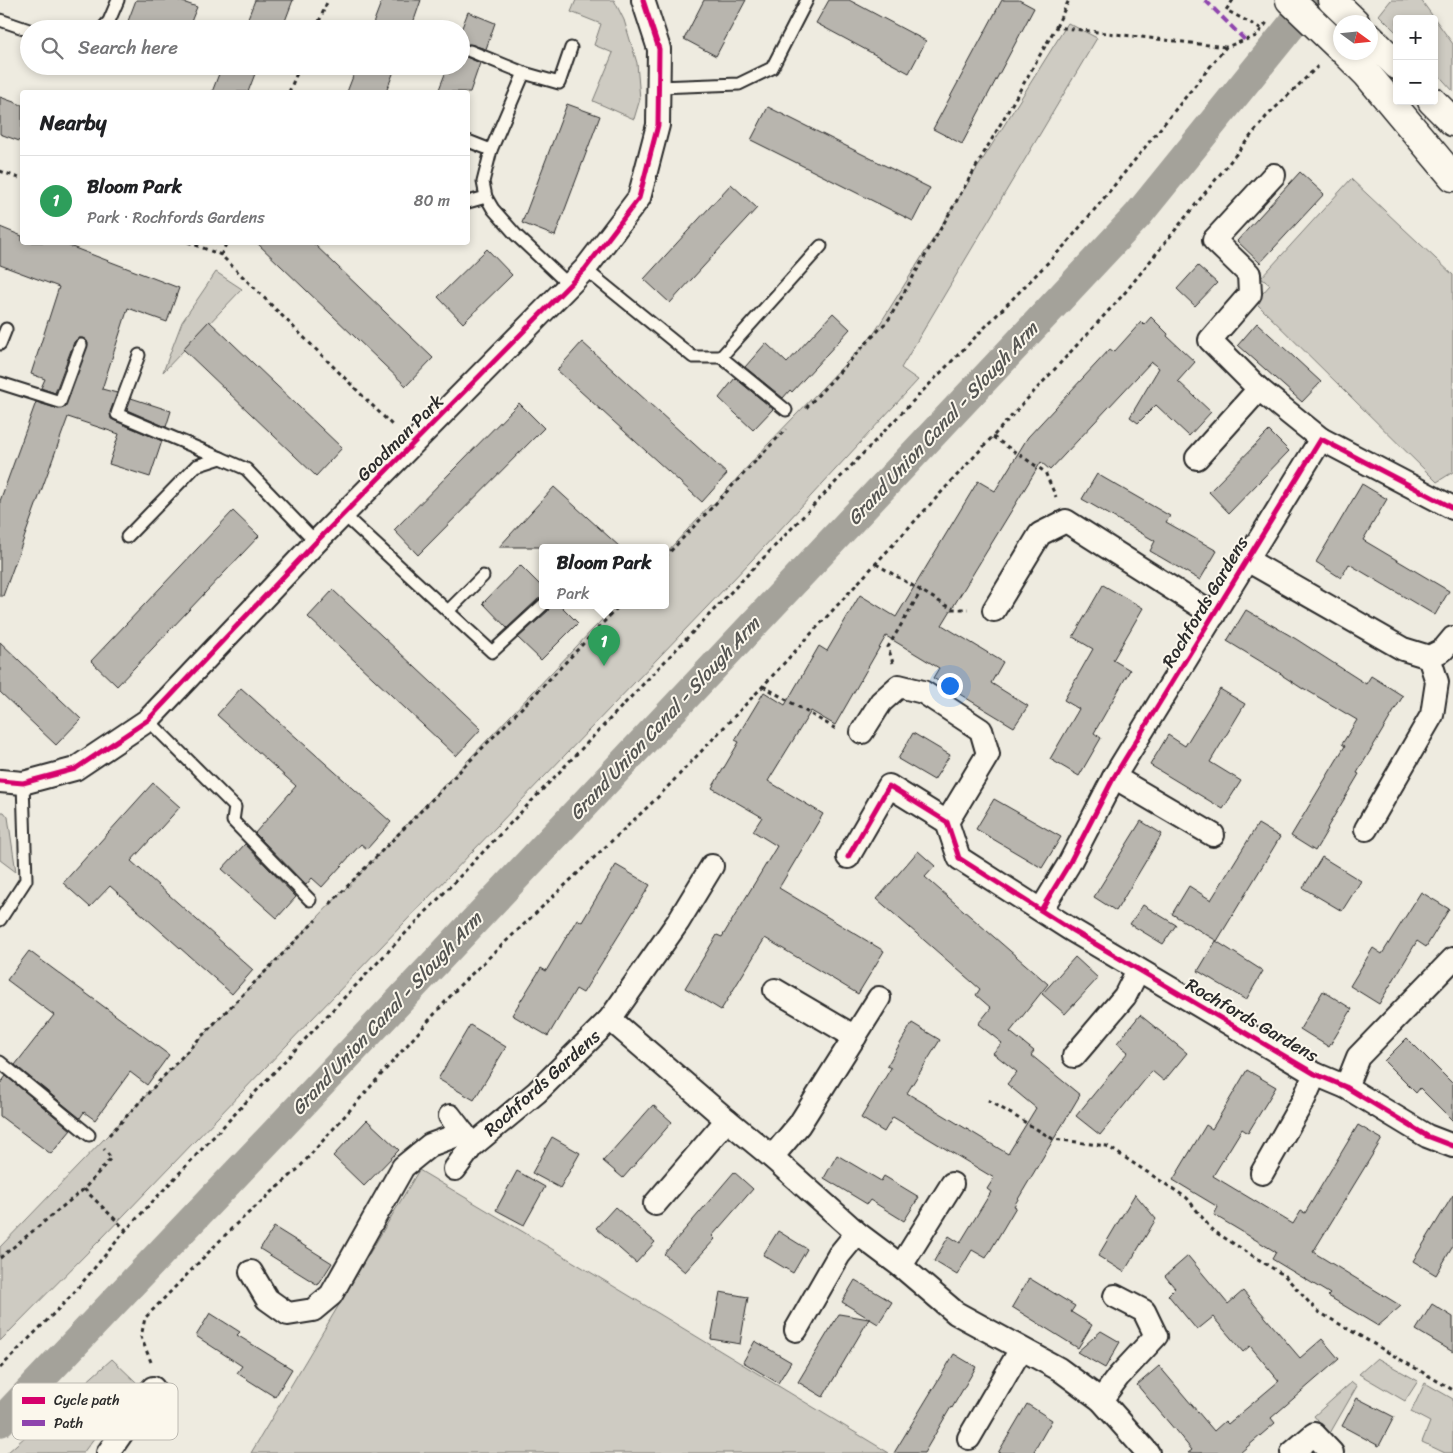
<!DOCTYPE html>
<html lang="en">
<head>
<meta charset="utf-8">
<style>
	body { margin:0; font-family:Sriracha,sans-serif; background:#f6f6f6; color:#202124 }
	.controls { position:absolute; right:15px; top:15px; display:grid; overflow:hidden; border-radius:5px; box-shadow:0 2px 8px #0003 }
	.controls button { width:45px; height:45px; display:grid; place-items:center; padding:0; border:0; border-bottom:1px solid #e0e0e0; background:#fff; color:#202124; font:25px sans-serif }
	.compass { position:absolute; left:1333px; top:15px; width:45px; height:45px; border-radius:50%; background:#fff; box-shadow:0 2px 8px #0003; rotate:105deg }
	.you { position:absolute; left:949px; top:685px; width:18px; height:18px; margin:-12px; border:4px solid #fff; border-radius:50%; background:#1a73e8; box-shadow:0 0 0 8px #1a73e833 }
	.badge { display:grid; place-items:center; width:32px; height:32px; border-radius:50%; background:#0b8043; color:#fff; font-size:16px; font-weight:700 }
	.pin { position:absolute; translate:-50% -41px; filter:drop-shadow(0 1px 2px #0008) }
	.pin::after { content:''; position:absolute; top:26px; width:18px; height:15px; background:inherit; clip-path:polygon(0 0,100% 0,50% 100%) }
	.popup { position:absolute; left:539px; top:544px; width:130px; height:65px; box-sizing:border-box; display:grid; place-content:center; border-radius:5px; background:#fff; filter:drop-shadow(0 1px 4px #0005); font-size:16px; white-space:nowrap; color:#757577 }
	.popup b { font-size:19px; color:#202124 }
	.popup::after { content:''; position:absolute; left:50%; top:100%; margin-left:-10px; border:10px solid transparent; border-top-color:#fff }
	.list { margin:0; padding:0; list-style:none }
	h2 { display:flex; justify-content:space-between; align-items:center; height:65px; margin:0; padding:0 20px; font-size:21px }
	h2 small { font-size:16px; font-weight:400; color:#757577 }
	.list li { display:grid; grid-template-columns:32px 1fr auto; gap:15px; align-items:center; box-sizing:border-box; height:90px; padding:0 20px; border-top:1px solid #e0e0e0 }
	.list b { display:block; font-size:19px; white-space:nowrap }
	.list p { margin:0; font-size:16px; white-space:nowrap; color:#757577 }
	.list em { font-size:16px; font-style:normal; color:#757577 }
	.icon { flex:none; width:28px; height:28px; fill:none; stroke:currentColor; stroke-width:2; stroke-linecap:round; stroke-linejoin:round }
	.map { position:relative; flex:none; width:1453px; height:1453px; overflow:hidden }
	.search { position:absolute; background:#fff; box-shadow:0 2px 8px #0003; left:20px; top:20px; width:450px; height:55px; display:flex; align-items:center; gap:12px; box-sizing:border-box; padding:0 18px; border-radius:28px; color:#757577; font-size:19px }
	.panel { position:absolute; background:#fff; box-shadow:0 2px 8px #0003; left:20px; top:90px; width:450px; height:155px; border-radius:5px }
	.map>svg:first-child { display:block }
	.green { fill:#cecbc2; stroke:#7c7b76 }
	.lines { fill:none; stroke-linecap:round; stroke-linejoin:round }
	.canal { stroke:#a4a29a; stroke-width:30 }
	.building { fill:#b8b5ae; stroke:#2b2b2b }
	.service-casing { stroke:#2b2b2b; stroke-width:15 }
	.minor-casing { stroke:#2b2b2b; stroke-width:26 }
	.primary-casing { stroke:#2b2b2b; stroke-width:31 }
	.path { stroke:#2b2b2b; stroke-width:3; stroke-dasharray:4 4; stroke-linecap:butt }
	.service { stroke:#fbf7ec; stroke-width:11 }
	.minor { stroke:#fbf7ec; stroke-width:22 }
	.primary { stroke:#fbf7ec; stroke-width:28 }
	.quiet { stroke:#8e44ad; stroke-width:4; stroke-dasharray:8 4; stroke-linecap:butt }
	.cycleway-casing { stroke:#fbf7ec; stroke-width:8 }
	.cycleway { stroke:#d6006c; stroke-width:5 }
	.labels { text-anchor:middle; stroke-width:4; stroke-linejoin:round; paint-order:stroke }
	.street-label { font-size:18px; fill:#2b2b2b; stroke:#fbf7ec }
	.water-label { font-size:19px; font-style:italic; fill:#555552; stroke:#fbf7ec }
	.key { fill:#fbf7ec; stroke:#bdbab2; stroke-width:1 }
	.key-label { font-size:14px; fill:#2b2b2b }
</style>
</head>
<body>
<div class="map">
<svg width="1453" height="1453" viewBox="0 0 1453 1453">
	<rect width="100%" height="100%" fill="#eeebe0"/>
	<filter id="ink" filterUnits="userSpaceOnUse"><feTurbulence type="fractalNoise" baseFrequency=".02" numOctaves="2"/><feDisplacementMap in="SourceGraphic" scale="10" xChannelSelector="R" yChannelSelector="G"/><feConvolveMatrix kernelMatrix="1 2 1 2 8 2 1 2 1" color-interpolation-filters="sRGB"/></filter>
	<g filter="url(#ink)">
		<g class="green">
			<polygon points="576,0 614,0 624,20 637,63 640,99 634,119 593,101 613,53 594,45 601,24 571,12"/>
			<polygon points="1391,0 1421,0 1453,44 1453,91 1434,70 1434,19 1397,19 1397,33 1379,15"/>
			<polygon points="1068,23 1097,38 901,368 918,380 752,560 102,1238 0,1341 0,1247 211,1028 216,1022 347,887 616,605 665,605 665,554 710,505 712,506 769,443 873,335"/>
			<polygon points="1351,179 1453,275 1453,472 1437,482 1255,302 1270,285 1261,278"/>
			<polygon points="216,272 242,289 163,372 182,322"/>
			<polygon points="0,812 4,812 8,817 16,872 0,860"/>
			<polygon points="419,1170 562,1255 889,1453 251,1453"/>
			<polygon points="1377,1358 1418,1381 1405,1401 1359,1374"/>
			<polygon points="112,1359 136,1382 83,1453 7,1453"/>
			<polygon points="1352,1382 1357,1386 1329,1435 1314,1416"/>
			<polygon points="1425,1383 1453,1399 1453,1453 1445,1453 1422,1442 1430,1422 1411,1412"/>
		</g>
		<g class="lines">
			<polyline class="canal" points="0,1422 273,1135 1008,354 1138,215 1312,0"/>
		</g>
		<g class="building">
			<polygon points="136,0 177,0 197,7 188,29 125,29"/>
			<polygon points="255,0 293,0 282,29 236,29 237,26 244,28"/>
			<polygon points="382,0 421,0 411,29 371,29"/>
			<polygon points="704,0 746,0 716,56 684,39"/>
			<polygon points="829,0 849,0 926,41 909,73 816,23"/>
			<polygon points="1002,0 1019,0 1034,8 962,144 933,129"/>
			<polygon points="468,12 495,23 486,49 469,44 465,45 463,49 464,56 480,63 470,92 438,92 448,66 461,66 461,30"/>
			<polygon points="222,66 258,66 248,92 212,92"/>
			<polygon points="357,66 396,66 386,92 347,92"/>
			<polygon points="0,97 22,105 22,142 0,134"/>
			<polygon points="567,104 600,116 555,236 522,223"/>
			<polygon points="768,107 930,188 913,221 751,140"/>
			<polygon points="1300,172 1324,194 1260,263 1237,241"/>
			<polygon points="731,184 757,208 670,303 644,279"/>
			<polygon points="0,227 22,236 22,242 59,242 179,288 167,322 128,308 102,389 117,393 110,412 111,419 162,441 150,477 109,464 119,434 68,417 3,596 0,596 0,501 36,402 58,409 65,407 88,344 87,341 83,338 79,338 74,342 55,393 41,388 45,379 31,374 59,287 0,265"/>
			<polygon points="256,242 312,242 433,358 406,386"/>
			<polygon points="487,249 512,275 463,323 438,297"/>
			<polygon points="1198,266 1217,283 1195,306 1177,289"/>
			<polygon points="833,313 850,329 792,392 790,390 783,398 745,367 766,343 787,363"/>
			<polygon points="1151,317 1168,334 1167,336 1195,362 1178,381 1211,412 1189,436 1156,405 1138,423 1130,417 1159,368 1151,362 1050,470 1041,462 942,625 1003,662 991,683 1028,706 1014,727 933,678 939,668 886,636 835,725 811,711 768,781 823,814 779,888 884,951 858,994 765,938 721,1010 685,988 717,935 722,937 777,846 753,831 762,817 712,788 739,742 735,740 764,692 785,705 819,646 827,651 860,595 896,617 978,481 995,491 1028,437 1110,349 1114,352 1141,322 1144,325"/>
			<polygon points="209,321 342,448 316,476 183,349"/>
			<polygon points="1257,323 1321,382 1302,402 1238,345"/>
			<polygon points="582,342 727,474 702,502 557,370"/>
			<polygon points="735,378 773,409 753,430 719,398"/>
			<polygon points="131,398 171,411 166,427 127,410"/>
			<polygon points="519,403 544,428 418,555 394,530"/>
			<polygon points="1269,431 1289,451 1229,513 1209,492"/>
			<polygon points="1097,474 1170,516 1166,522 1217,551 1200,580 1150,551 1155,541 1082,499"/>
			<polygon points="1362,484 1387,499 1363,540 1449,591 1435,615 1349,564 1341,578 1316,562"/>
			<polygon points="554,487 620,547 499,547"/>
			<polygon points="233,511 259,536 117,686 91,661"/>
			<polygon points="520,565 543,588 543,598 538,599 507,628 483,603"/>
			<polygon points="1103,585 1143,608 1113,660 1130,670 1094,733 1101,738 1079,776 1050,759 1079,709 1064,700 1093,649 1073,637"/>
			<polygon points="333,590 481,729 456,756 308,617"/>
			<polygon points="550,605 560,605 578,623 541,660 518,638 548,611"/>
			<polygon points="1246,610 1296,639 1366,684 1371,676 1403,696 1357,773 1359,774 1327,828 1328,829 1315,851 1291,836 1345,746 1342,744 1357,720 1303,688 1303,689 1283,676 1283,675 1227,641"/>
			<polygon points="0,642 81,719 56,745 0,692"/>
			<polygon points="241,688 391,822 367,849 361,844 322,887 312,878 306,885 255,833 296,786 217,715"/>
			<polygon points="1220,689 1245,704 1210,762 1241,781 1223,809 1150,765 1168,735 1185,746"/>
			<polygon points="913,733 950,755 934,780 898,759"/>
			<polygon points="153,783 180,807 131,861 253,970 232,994 110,886 90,907 63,883"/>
			<polygon points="994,799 1061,837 1042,868 976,829"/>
			<polygon points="1141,821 1162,834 1116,911 1094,897"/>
			<polygon points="1258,824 1280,837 1217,941 1172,914 1189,886 1211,900"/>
			<polygon points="245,844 296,897 277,918 222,869"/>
			<polygon points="918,851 935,866 925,877 1048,984 1010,1032 1034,1051 1031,1055 1080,1095 1014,1206 1016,1207 986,1258 972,1250 957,1275 934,1261 949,1236 960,1243 991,1192 987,1189 994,1178 893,1117 884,1132 861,1118 891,1068 887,1066 912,1023 940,1040 907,1093 1008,1154 1036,1108 1007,1084 1017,1072 993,1053 1002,1043 978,1024 991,1008 976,995 980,989 877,899"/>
			<polygon points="1322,857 1361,881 1342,911 1303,888"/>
			<polygon points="616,865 650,885 583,993 576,989 548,1036 512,1015 541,968 546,971 577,919 582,922"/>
			<polygon points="1421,892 1449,909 1426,947 1417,941 1379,1004 1350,986 1373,948 1382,954"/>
			<polygon points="1143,905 1176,925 1163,944 1130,924"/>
			<polygon points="1216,941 1263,971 1246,1000 1198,971"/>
			<polygon points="29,951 169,1055 147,1085 130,1072 95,1120 84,1112 80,1118 15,1065 54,1015 7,980"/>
			<polygon points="1075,957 1098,978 1065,1014 1042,994"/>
			<polygon points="1323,991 1352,1009 1329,1047 1300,1029"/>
			<polygon points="1140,1015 1187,1053 1164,1081 1152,1071 1100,1135 1076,1116 1128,1052 1117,1043"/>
			<polygon points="470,1025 506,1047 474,1100 438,1079"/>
			<polygon points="1407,1038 1453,1084 1453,1121 1420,1088 1416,1093 1384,1061"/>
			<polygon points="1247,1070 1276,1087 1248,1133 1242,1129 1213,1176 1293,1224 1301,1211 1305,1213 1358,1125 1382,1139 1313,1252 1401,1306 1378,1326 1328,1296 1330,1294 1272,1259 1276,1252 1214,1215 1218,1207 1173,1180 1206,1125 1212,1129"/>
			<polygon points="6,1076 71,1130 51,1154 0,1116 0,1084"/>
			<polygon points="653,1105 672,1122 623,1178 603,1161"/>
			<polygon points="367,1120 399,1150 364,1186 333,1156"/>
			<polygon points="552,1137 580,1153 560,1188 532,1173"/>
			<polygon points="837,1155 881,1181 884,1176 919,1197 904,1221 870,1200 867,1204 824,1178"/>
			<polygon points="517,1171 545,1187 524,1225 496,1210"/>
			<polygon points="734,1172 753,1189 712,1236 715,1239 685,1272 664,1254"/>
			<polygon points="1135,1194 1156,1219 1124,1272 1098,1256"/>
			<polygon points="1453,1195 1453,1246 1436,1275 1413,1261"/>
			<polygon points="615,1207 655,1242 636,1263 596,1228"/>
			<polygon points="274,1227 332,1263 318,1285 260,1249"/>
			<polygon points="778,1231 807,1249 793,1273 763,1255"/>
			<polygon points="1188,1256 1228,1304 1243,1291 1300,1358 1322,1339 1339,1359 1271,1418 1275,1423 1240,1453 1188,1453 1192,1450 1137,1385 1159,1366 1214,1431 1225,1421 1228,1424 1279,1381 1250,1346 1243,1352 1213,1317 1197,1330 1168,1295 1175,1288 1165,1276"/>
			<polygon points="1029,1278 1075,1306 1071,1312 1092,1325 1078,1348 1012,1307"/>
			<polygon points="855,1280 892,1302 878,1324 842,1302"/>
			<polygon points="720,1292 748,1297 740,1344 711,1339"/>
			<polygon points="1432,1304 1453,1317 1453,1352 1416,1330"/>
			<polygon points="210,1313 240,1332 237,1335 292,1369 275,1397 237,1373 242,1366 196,1336"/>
			<polygon points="839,1314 869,1319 823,1397 798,1382"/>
			<polygon points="1101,1331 1120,1342 1105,1368 1077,1352"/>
			<polygon points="755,1341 791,1362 778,1383 743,1362"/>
			<polygon points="954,1354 976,1367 952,1408 951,1407 924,1453 894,1453"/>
			<polygon points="1357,1398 1394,1417 1379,1446 1342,1426"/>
			<polygon points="1027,1404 1052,1420 1033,1453 998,1453"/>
		</g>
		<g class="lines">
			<defs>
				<g id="service">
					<polyline points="0,20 29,30"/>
					<polyline points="102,29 109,21 118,0"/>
					<polyline points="470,51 524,73 559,83 571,48"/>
					<polyline points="524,73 491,150 483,182 486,197 493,209 516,235 569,285"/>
					<polyline points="658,87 739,84 772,68 807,0"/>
					<polyline points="468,141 491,150"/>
					<polyline points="468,202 486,197"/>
					<polyline points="585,269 693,357 721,357 821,246"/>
					<polyline points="0,344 6,329"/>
					<polyline points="139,355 117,414 221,458"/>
					<polyline points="721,357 786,410"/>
					<polyline points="0,383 60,402 81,345"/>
					<polyline points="344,515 492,652 543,605"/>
					<polyline points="127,537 196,466 221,458 246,469 316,542"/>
					<polyline points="448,611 483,576"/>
					<polyline points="148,720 235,807 233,821 310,900"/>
					<polyline points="0,920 26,880 23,783"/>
					<polyline points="0,1062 89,1135"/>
				</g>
				<g id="minor">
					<polyline points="1274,175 1214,240 1249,274 1250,294 1210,340 1259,389 1321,439"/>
					<polyline points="1197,458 1259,389"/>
					<polyline points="1247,560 1403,649 1429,657 1443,650 1453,638"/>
					<polyline points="994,610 1040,534 1066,521 1214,615"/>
					<polyline points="862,732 881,702 899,686 923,692 981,730 988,754 947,822"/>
					<polyline points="1114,777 1213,835"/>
					<polyline points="0,781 23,783 75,769 148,720 316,542 585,269 639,198 658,125 659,49 643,0"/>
					<polyline points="1366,829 1432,715 1437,682 1429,657"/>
					<polyline points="848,857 889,786 947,822 959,858 1070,929 1315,1074 1346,1087 1427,1136 1453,1146"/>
					<polyline points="1041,910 1069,864 1114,777 1321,439 1453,508"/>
					<polyline points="775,990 855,1037"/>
					<polyline points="610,1019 727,1120 772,1157 857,1233 901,1266 956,1313 1059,1369 1101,1400 1148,1453"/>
					<polyline points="1074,1056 1125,996 1138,970"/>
					<polyline points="1346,1087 1358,1057 1453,959"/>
					<polyline points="450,1116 472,1145"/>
					<polyline points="772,1157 799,1125 879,998"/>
					<polyline points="455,1169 472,1146 537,1092 610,1019 678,922 712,866"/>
					<polyline points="1262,1173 1304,1099 1315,1074"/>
					<polyline points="655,1204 727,1120"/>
					<polyline points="901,1266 952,1184"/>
					<polyline points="251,1272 267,1299 288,1314 313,1310 331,1295 403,1167 430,1145 463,1133"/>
					<polyline points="796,1330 839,1255 857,1233"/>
					<polyline points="1101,1400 1118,1377 1156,1336 1144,1311 1115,1296"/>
					<polyline points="969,1438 1021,1349"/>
					<polyline points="108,1453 153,1388"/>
					<polyline points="1292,1453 1314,1434 1332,1453"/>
				</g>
				<g id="primary">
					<polyline points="1290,0 1340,48"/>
					<polyline points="1332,0 1355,22"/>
					<polyline points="1370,38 1397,65"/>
					<polyline points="1345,52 1367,74 1453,177"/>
					<polyline points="1432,101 1453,122"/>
				</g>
			</defs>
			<use href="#service" class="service-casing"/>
			<use href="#minor" class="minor-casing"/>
			<use href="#primary" class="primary-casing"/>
			<g class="path">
				<polyline points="1233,0 1226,10 1262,29"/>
				<polyline points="1056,27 1069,0"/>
				<polyline points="316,29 328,0"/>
				<polyline points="289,92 300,66"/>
				<polyline points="0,171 22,179"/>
				<polyline points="188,242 221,255 394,427"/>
				<polyline points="221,255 227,242"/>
				<polyline points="806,408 889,319 1056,27 1225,47"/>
				<polyline points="993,437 1045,472 1056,497"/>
				<polyline points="665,557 786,429"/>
				<polyline points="876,564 952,609 968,609"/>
				<polyline points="893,663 888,647 921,591"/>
				<polyline points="763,686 836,729"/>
				<polyline points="330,904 542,687 620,605"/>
				<polyline points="988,1100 1053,1139 1107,1146 1187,1198 1212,1230 1285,1276 1317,1311 1453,1390"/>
				<polyline points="109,1135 193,1045 316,920"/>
				<polyline points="84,1189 126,1230"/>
				<polyline points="0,1258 84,1189 111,1158 104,1149"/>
				<polyline points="151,1362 141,1337 145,1318 235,1225 298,1169 460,985 658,797 763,686 1123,295 1266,117 1318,66"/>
				<polyline points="0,1368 71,1296 126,1230 340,1002 915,399 1066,244 1100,203 1226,47 1256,36 1269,20"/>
			</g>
			<use href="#service" class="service"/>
			<use href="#minor" class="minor"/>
			<use href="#primary" class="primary"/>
			<polyline class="quiet" points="1205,0 1245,40"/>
			<defs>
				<g id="cycleway">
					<polyline points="0,781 23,783 75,769 148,720 316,542 585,269 639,198 658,125 659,49 643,0"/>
					<polyline points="848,857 889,786 947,822 959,858 1070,929 1315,1074 1346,1087 1427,1136 1453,1146"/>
					<polyline points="1041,910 1069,864 1114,777 1321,439 1453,508"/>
				</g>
			</defs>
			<use href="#cycleway" class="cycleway-casing"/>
			<use href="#cycleway" class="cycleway"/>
		</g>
	</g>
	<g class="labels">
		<g class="street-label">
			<text transform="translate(400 438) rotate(-45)" y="6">Goodman Park</text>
			<text transform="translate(1205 602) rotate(-59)" y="6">Rochfords Gardens</text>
			<text transform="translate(1252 1020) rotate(30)" y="6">Rochfords Gardens</text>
			<text transform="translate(542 1083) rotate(-42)" y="6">Rochfords Gardens</text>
		</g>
		<g class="water-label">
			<text transform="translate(942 423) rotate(-47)" y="7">Grand Union Canal - Slough Arm</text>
			<text transform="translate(664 718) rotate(-47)" y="7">Grand Union Canal - Slough Arm</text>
			<text transform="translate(386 1013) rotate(-47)" y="7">Grand Union Canal - Slough Arm</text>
		</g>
	</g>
	<rect x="12" y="1383" width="166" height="57" rx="8" class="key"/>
	<rect x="22" y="1397" width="23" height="7" fill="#d6006c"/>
	<rect x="22" y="1420" width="23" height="6" fill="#8e44ad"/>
	<g class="key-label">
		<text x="54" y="1405">Cycle path</text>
		<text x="54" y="1428">Path</text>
	</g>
</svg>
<div class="controls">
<button>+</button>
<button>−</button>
</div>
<svg class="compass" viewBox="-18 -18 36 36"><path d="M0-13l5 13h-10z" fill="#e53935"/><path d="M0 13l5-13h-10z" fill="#757577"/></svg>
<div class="you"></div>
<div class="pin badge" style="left:604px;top:666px;background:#2e9e5b">1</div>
<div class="popup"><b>Bloom Park</b>Park</div>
<div class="search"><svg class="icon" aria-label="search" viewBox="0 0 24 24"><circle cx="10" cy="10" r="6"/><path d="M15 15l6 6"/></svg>Search here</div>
<section class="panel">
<h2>Nearby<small></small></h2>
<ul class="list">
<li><span class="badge" style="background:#2e9e5b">1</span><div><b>Bloom Park</b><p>Park · Rochfords Gardens</p></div><em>80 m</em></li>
</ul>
</section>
</div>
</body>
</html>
